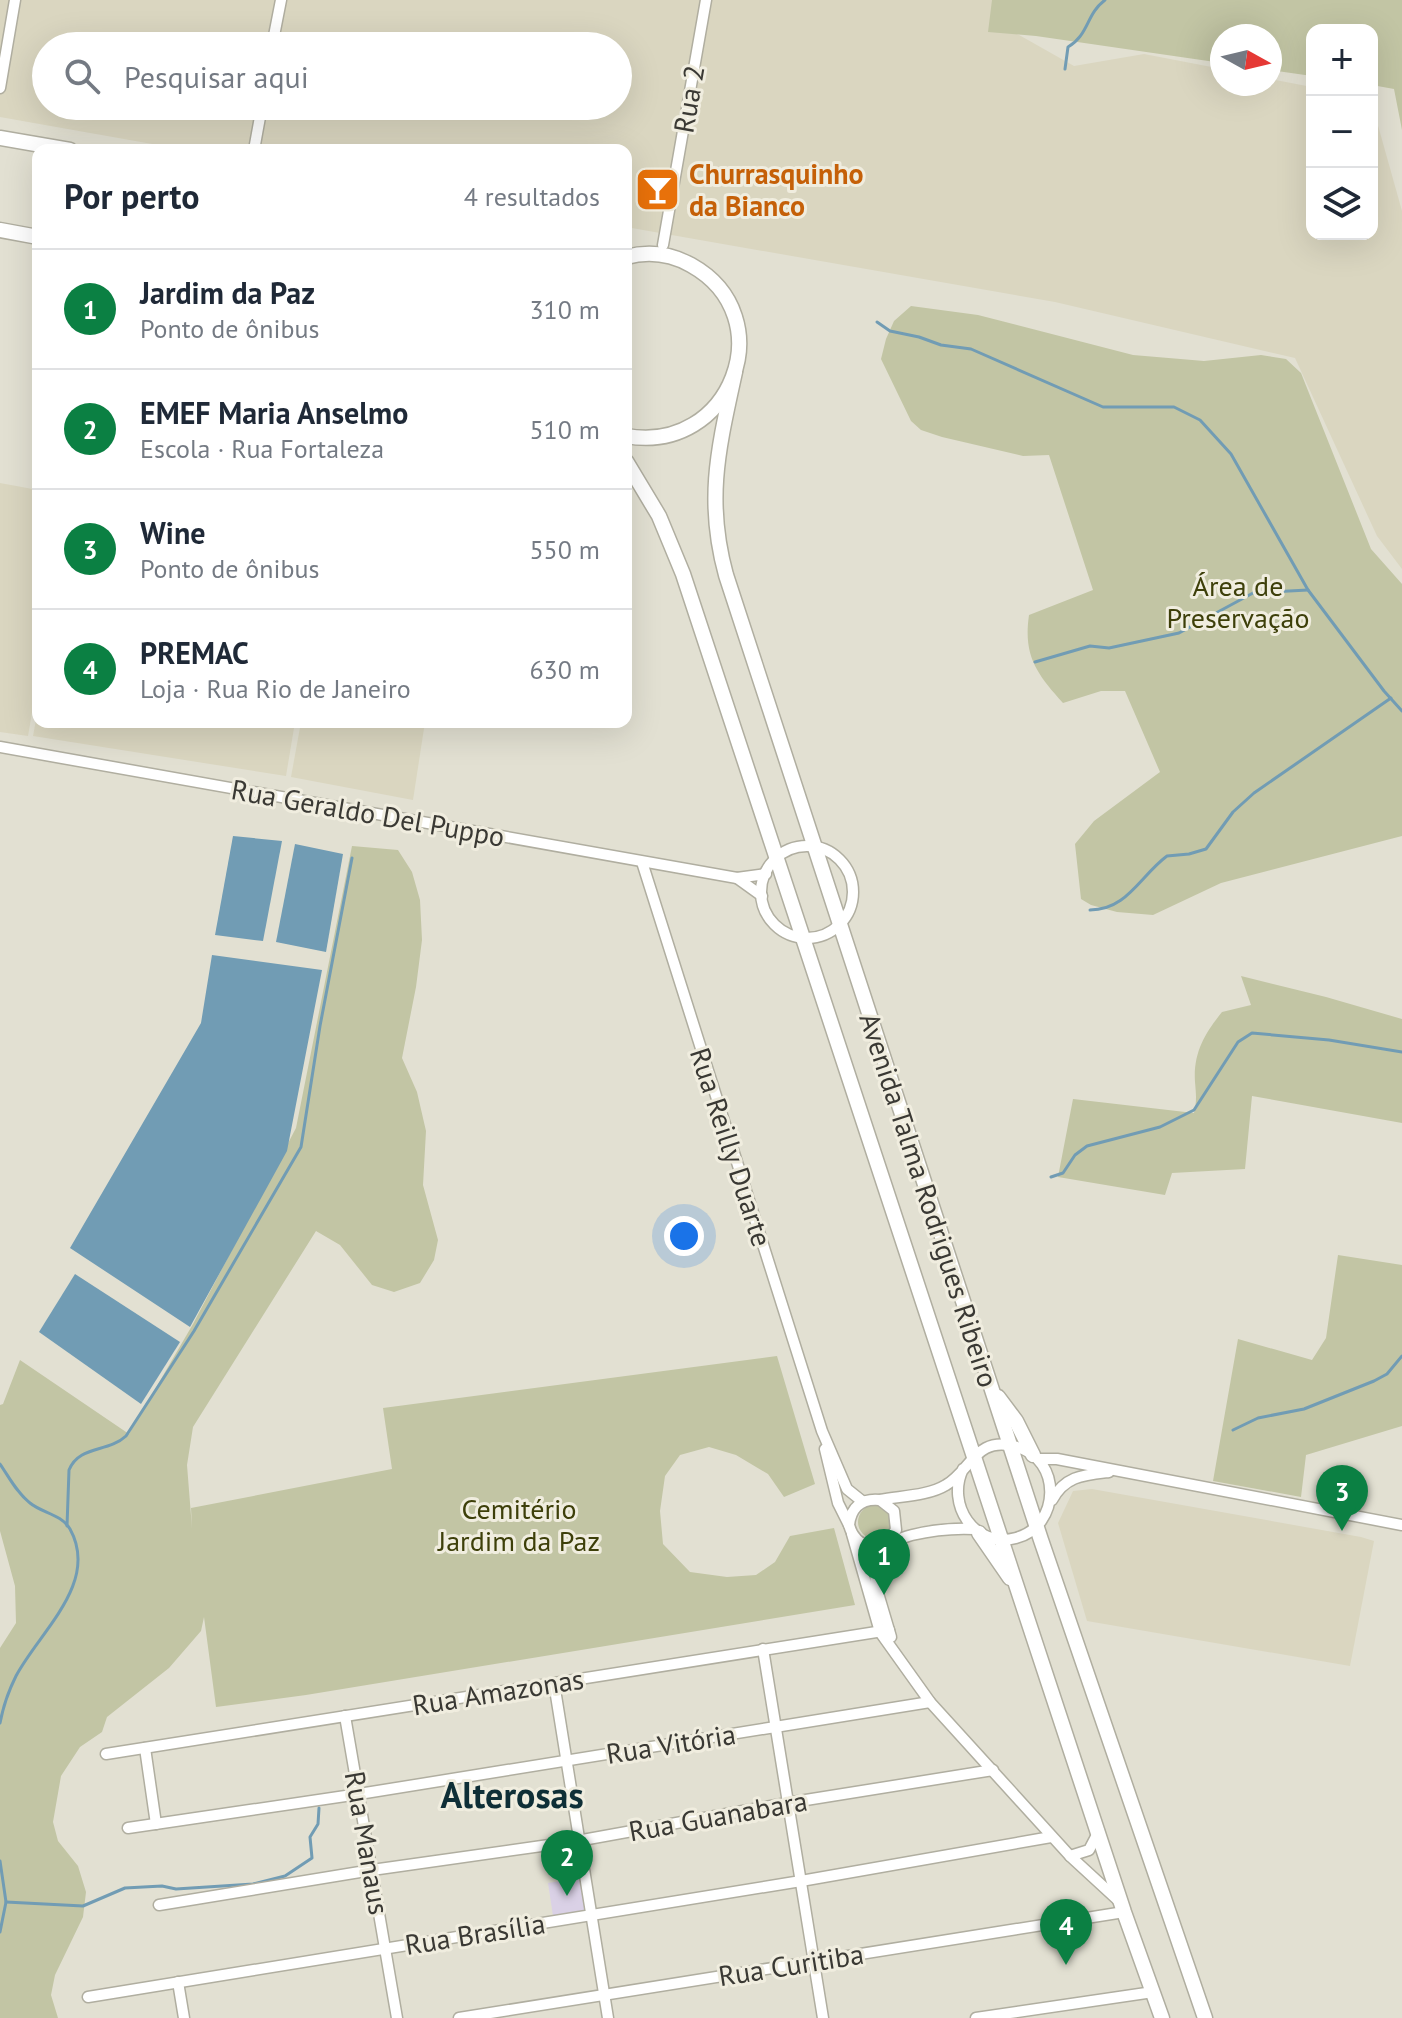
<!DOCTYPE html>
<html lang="pt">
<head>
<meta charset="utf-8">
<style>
	body { margin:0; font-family:"PT Sans",sans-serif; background:#f6f6f7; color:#1f2937 }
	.controls { position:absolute; right:24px; top:24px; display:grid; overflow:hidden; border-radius:16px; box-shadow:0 8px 32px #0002 }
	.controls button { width:72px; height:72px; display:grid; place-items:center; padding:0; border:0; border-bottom:2px solid #e0e1e3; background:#fff; color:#1f2937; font:40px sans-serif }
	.compass { position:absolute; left:1210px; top:24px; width:72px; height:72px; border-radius:50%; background:#fff; box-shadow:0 8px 32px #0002; rotate:98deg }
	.you { position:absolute; left:684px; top:1236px; width:28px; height:28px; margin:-20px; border:6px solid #fff; border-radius:50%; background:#1a73e8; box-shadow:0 0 0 12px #1a73e833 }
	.badge { display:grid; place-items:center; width:52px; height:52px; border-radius:50%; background:#0b8043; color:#fff; font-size:26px; font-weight:700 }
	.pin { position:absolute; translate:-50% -66px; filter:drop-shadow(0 2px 4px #0008) }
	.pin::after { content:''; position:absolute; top:42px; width:28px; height:24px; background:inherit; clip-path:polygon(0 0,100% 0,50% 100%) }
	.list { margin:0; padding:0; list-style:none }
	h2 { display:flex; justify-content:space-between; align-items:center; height:104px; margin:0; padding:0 32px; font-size:34px }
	h2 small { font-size:26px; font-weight:400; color:#747a83 }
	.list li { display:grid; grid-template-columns:52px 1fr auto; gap:24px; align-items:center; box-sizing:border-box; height:120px; padding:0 32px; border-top:2px solid #e0e1e3 }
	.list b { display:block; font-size:30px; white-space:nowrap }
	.list p { margin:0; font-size:26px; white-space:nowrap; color:#747a83 }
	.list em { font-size:26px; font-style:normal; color:#747a83 }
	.icon { flex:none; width:44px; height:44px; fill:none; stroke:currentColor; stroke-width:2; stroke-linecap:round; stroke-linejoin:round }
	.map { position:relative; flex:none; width:1402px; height:2018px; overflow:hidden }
	.search { position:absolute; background:#fff; box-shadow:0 8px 32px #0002; left:32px; top:32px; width:600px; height:88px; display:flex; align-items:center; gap:20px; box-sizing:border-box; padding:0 28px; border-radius:44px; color:#747a83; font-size:30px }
	.panel { position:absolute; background:#fff; box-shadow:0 8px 32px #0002; left:32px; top:144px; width:600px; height:584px; border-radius:16px }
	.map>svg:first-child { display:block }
	.built { fill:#dad6c0; fill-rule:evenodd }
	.education { fill:#dad1e6 }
	.green { fill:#c2c5a4 }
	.water { fill:#719cb4 }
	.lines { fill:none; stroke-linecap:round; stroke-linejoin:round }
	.stream { stroke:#719cb4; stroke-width:3 }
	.street-casing { stroke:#b0aea0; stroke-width:13 }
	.secondary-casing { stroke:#b0aea0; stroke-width:17 }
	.street { stroke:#fff; stroke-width:10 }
	.secondary { stroke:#fff; stroke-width:14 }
	.labels { text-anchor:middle; stroke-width:6; stroke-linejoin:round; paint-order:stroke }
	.street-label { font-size:28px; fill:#3a3934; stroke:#f0eddf }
	.food-label { font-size:28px; font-weight:bold; fill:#c56008; stroke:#f0eddf; text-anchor:start }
	.park-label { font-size:28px; fill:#3d3f09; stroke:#f0eddf }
	.district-label { font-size:36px; font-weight:bold; fill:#0f2f37; stroke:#f0eddf }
</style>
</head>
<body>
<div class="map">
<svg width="1402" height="2018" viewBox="0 0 1402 2018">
	<rect width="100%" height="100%" fill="#e2e0d2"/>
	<g class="built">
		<path d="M0 0H1000L998 23 1074 66 1144 54 1222 69V84H1270V79L1312 87V234H1372V104L1402 211V569L1377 536 1295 358 1055 302 626 227V150H186L0 117ZM46 46H618V106H46Z"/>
		<polygon points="0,483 38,490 38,678 28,736 0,732"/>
		<polygon points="38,709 38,722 295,722 286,776 33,736"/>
		<polygon points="301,722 425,722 413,800 291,777"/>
		<polygon points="1092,1489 1361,1537 1374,1541 1350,1666 1087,1621 1058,1523 1073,1491"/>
	</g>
	<polygon class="education" points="580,1878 586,1910 553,1916 548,1883"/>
	<g class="green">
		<polygon points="992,0 1402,0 1402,130 1394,89 1372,85 1372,30 1312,30 1312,76 1270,70 1270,36 1222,36 1222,63 1036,36 988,32"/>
		<path d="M911 306 978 315 1133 355 1204 361 1261 355 1286 359 1301 373 1371 549 1402 584V836L1221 883 1153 915 1117 912 1091 905 1081 899 1075 844 1094 821 1160 772 1125 691H1101L1063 703C1037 674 1023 656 1029 615L1093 590 1049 455 1023 456 942 437 921 430 911 421 881 359 886 339 894 321Z"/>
		<polygon points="352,846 398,850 412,872 420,900 422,940 416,987 402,1058 417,1092 426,1131 423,1185 438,1240 434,1260 420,1283 394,1292 372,1285 340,1245 316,1231 193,1427 187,1465 192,1528 191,1508 392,1469 383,1408 777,1356 815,1484 784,1497 768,1474 736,1455 709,1447 680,1455 665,1476 660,1511 663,1544 690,1572 727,1577 756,1575 775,1562 790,1536 834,1528 855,1605 306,1695 216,1707 204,1617 201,1631 169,1668 107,1717 102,1732 80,1747 61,1776 53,1822 58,1841 78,1866 86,1892 83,1917 55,1975 51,1995 58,2018 0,2018 0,1648 16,1623 15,1586 0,1531 0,1405 3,1404 20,1360 129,1434 193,1324 296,1128"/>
		<path d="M1241 976 1326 997 1402 1019V1123L1252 1096 1245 1169 1172 1173 1165 1195 1058 1177 1073 1099 1194 1113C1197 1101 1196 1094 1195 1082 1193 1053 1205 1033 1222 1012L1251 1005Z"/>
		<polygon points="1338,1255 1402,1265 1402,1426 1306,1455 1301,1497 1213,1481 1238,1339 1312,1360 1326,1338"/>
		<circle cx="875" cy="1522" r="17"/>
	</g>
	<g class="water">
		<polygon points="233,836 282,841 263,941 215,935"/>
		<polygon points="295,844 343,854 326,952 276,942"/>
		<polygon points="212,955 322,970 287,1151 190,1327 70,1248 201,1023"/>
		<polygon points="75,1274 180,1342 141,1404 39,1332"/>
	</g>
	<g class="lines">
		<g class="stream">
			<path d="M1065 69 1068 47C1089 35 1086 14 1105 0"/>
			<polyline points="877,322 890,331 919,337 941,345 971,349 1103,407 1174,407 1200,420 1231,454 1308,590 1384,691 1402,711"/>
			<polyline points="1035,662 1090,646 1109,648 1179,633 1253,593 1308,590"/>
			<path d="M1090 910C1127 910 1140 876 1167 856L1189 854 1206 849 1233 812 1254 793 1391 698"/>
			<polyline points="1051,1177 1063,1173 1075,1155 1087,1146 1160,1127 1194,1110 1238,1042 1252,1033 1329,1040 1402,1052"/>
			<polyline points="1233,1430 1258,1418 1304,1409 1374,1381 1387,1374 1402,1356"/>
			<path d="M0 1464C9 1477 17 1493 30 1503 42 1513 61 1514 70 1529 100 1583 39 1632 16 1676 9 1690 3 1707 0 1723"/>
			<path d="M67 1526 69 1470C79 1445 108 1453 126 1436L194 1331 301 1147 320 1026 352 858"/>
			<polyline points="0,1861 6,1902 0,1932"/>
			<polyline points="6,1902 83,1906 125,1888 162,1886 176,1889 253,1884 285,1876 312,1858 310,1837 318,1824 319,1808"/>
		</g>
		<defs>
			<g id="street">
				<polyline points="272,46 281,0"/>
				<polyline points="0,88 15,0"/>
				<polyline points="254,150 262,106"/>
				<polyline points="663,245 706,0"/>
				<polyline points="0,747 737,878 766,874"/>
				<circle cx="807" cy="892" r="46"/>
				<polyline points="642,862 822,1431 847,1489 862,1501"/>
				<polyline points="737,878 762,896"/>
				<polyline points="825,1449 838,1503 849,1525"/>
				<polyline points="1038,1459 1057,1459 1402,1525"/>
				<path d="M880 1500C900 1496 928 1496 946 1485 972 1470 975 1435 1017 1447 1062 1459 1061 1526 1016 1538 974 1549 946 1504 963 1469"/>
				<path d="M1052 1500C1065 1476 1083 1475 1109 1472"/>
				<polyline points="852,1534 880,1632 930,1702 1070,1856 1120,1902"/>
				<path d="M884 1544 896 1530 894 1511 880 1500C862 1498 851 1507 849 1525 852 1536 858 1544 870 1546 883 1548 899 1538 912 1535 933 1530 953 1528 974 1529"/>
				<polyline points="878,1546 875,1583 891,1637"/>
				<polyline points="763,1649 823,2018"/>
				<polyline points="554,1683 608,2018"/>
				<polyline points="345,1716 397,2018"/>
				<polyline points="145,1748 156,1824"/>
				<polyline points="106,1754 889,1630"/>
				<polyline points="128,1828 359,1794 930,1702"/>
				<polyline points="1070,1856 1089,1850 1099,1831"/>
				<polyline points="159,1905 372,1870 577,1841 787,1803 993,1770"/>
				<polyline points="178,1982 184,2018"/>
				<polyline points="88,1997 801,1881 1051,1837"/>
				<polyline points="459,2018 1124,1912"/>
				<polyline points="976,2018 1153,1992"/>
			</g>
			<g id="secondary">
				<polyline points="0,138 70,150"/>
				<polyline points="0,230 38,237"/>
				<path d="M626 257C648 251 671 254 691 265 784 317 731 455 626 436"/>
				<path d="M735 372C719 446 705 499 726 575L1041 1540 1205 2018"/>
				<polyline points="626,461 659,516 683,574 1124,1912 1162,2018"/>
				<polyline points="998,1397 1016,1421 1033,1455"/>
				<polyline points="979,1533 1010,1578"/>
			</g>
		</defs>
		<use href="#street" class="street-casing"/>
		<use href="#secondary" class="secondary-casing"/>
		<use href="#street" class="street"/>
		<use href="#secondary" class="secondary"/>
	</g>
	<defs>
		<symbol id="bar-square" viewBox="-11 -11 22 22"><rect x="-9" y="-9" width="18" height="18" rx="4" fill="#e8710a" stroke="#f0eddf"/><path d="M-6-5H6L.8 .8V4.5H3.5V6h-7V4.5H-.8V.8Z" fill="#fff"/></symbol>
	</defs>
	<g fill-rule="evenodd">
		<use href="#bar-square" x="632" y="164" width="51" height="51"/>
	</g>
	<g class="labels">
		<g class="street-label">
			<text transform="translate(689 99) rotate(-80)" y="10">Rua 2</text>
			<text transform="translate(368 813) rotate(10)" y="10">Rua Geraldo Del Puppo</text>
			<text transform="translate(731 1147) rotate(72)" y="10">Rua Reilly Duarte</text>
			<text transform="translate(929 1200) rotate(72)" y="10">Avenida Talma Rodrigues Ribeiro</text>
			<text transform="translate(498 1692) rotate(-9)" y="10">Rua Amazonas</text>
			<text transform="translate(671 1744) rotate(-9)" y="10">Rua Vitória</text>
			<text transform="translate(718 1816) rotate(-10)" y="10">Rua Guanabara</text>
			<text transform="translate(367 1843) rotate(80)" y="10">Rua Manaus</text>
			<text transform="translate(475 1934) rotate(-9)" y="10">Rua Brasília</text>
			<text transform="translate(791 1965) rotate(-9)" y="10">Rua Curitiba</text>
		</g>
		<g class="food-label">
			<text x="689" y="184">Churrasquinho<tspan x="689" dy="32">da Bianco</tspan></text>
		</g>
		<g class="park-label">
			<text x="1238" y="596">Área de<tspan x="1238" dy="32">Preservação</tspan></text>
			<text x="519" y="1519">Cemitério<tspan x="519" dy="32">Jardim da Paz</tspan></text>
		</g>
		<g class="district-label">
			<text x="512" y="1808">Alterosas</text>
		</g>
	</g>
</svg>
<div class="controls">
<button>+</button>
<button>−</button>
<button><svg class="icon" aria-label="layers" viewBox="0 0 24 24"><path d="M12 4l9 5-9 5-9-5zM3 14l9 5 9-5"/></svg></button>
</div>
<svg class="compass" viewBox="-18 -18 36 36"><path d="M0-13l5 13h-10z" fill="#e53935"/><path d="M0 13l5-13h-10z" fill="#747a83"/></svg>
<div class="you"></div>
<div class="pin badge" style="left:884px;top:1595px">1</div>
<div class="pin badge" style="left:567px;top:1896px">2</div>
<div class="pin badge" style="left:1342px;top:1531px">3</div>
<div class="pin badge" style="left:1066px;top:1965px">4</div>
<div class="search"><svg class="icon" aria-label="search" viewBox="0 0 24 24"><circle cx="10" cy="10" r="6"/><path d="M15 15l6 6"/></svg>Pesquisar aqui</div>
<section class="panel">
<h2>Por perto<small>4 resultados</small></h2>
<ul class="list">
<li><span class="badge">1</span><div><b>Jardim da Paz</b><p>Ponto de ônibus</p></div><em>310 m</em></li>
<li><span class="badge">2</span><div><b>EMEF Maria Anselmo</b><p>Escola · Rua Fortaleza</p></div><em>510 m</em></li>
<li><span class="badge">3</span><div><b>Wine</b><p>Ponto de ônibus</p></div><em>550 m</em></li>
<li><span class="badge">4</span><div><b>PREMAC</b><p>Loja · Rua Rio de Janeiro</p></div><em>630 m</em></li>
</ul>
</section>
</div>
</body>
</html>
